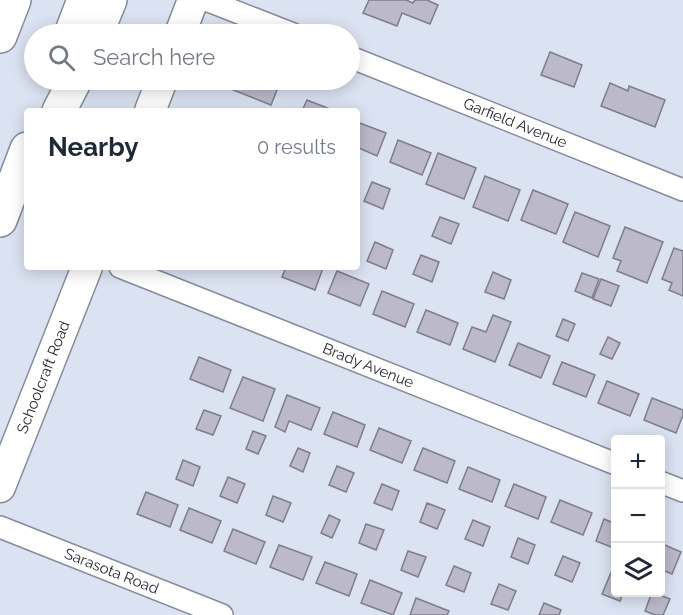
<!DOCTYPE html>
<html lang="en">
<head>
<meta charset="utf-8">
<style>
	body { margin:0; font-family:Raleway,sans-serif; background:#f2f2f3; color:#1f2937 }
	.controls { position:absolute; right:18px; bottom:18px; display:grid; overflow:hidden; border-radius:6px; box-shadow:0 3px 15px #0003 }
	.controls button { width:54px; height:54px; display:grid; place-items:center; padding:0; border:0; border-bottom:2px solid #e0e1e3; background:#fff; color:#1f2937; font:30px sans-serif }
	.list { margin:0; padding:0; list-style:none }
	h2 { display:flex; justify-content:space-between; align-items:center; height:78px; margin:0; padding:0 24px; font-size:26px }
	h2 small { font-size:20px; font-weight:400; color:#747a83 }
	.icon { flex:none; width:33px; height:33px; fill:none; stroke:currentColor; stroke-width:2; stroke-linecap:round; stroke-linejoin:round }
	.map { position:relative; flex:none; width:683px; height:615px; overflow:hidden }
	.search { position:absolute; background:#fff; box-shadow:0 3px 15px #0003; left:24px; top:24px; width:336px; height:66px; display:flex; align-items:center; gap:15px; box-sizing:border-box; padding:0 21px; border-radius:33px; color:#747a83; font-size:22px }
	.panel { position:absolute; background:#fff; box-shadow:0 3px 15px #0003; left:24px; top:108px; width:336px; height:162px; border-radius:6px }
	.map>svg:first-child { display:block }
	.building { fill:#bcbaca; stroke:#7e7d8c; stroke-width:1.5 }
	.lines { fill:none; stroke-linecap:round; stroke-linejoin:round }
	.minor-casing { stroke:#858c9a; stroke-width:24 }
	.secondary-casing { stroke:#858c9a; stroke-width:33 }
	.motorway-casing { stroke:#858c9a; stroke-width:36 }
	.minor { stroke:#fff; stroke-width:21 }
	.secondary { stroke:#fff; stroke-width:30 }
	.motorway { stroke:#fff; stroke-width:33 }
	.labels { text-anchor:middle; stroke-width:4.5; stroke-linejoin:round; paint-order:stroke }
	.street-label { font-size:15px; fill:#1f2127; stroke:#fff }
</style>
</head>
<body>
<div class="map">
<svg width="683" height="615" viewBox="0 0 683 615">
	<rect width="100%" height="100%" fill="#dbe2f1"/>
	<g class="building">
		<polygon points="369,0 406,0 413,3 415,0 427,0 438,5 430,24 402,13 397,26 363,13"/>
		<polygon points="550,52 582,65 574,87 541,75"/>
		<polygon points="229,80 271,80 268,87 277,90 271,105 226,87"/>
		<polygon points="610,83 628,91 629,86 665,100 655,127 601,106"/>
		<polygon points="307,100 335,111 302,111"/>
		<polygon points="357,122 386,133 377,156 359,148 357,153"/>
		<polygon points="398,140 431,153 422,175 390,162"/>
		<polygon points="438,153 476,168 464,199 426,184"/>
		<polygon points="485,176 520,190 508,221 473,207"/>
		<polygon points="372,182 390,189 383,209 364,201"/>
		<polygon points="533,190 568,204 556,234 521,220"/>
		<polygon points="575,212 610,226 598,257 563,242"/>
		<polygon points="440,217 459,224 451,244 432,236"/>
		<polygon points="625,227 663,242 647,283 617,271 621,261 613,258"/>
		<polygon points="375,242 393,250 386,269 367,261"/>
		<polygon points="674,248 683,251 683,296 669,290 672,283 662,279"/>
		<polygon points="421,255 439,262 432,282 413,274"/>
		<polygon points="286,267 322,267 323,268 315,290 282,277"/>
		<polygon points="337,271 369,284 360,306 328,293"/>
		<polygon points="493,272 511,280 504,299 485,292"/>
		<polygon points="582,273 599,279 592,298 575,291"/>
		<polygon points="601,279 619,286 611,306 593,299"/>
		<polygon points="382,291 414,304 405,327 373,314"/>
		<polygon points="426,310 458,323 450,345 417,332"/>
		<polygon points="493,315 511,322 495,362 463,349 472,327 486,332"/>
		<polygon points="563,319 575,324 568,341 556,336"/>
		<polygon points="608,337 620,343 612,359 600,354"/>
		<polygon points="518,343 550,356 541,378 509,365"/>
		<polygon points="199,357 231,370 223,392 190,379"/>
		<polygon points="562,362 595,375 586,397 553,384"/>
		<polygon points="243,377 275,389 263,421 230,408"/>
		<polygon points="607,381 639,394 630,416 598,403"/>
		<polygon points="287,395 320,408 311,430 289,421 285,432 275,427"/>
		<polygon points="652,398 683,410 683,415 676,433 644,420"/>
		<polygon points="204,410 221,416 213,435 196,429"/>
		<polygon points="333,412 365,425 357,447 324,434"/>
		<polygon points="379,428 411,441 402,463 370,450"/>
		<polygon points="253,431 266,436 258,454 246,449"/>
		<polygon points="298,448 310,453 303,472 290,466"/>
		<polygon points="423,448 455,461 447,483 414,470"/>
		<polygon points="183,460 200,467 193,486 176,479"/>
		<polygon points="337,466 354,473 346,492 329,485"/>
		<polygon points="468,467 500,480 492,502 459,489"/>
		<polygon points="228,477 245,484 237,503 220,496"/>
		<polygon points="382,484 399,491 392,510 374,503"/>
		<polygon points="514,484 546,497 538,519 505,506"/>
		<polygon points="146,492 178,505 170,527 137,514"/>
		<polygon points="273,496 291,503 283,522 266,515"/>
		<polygon points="560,500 592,513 583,535 551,522"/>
		<polygon points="427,503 445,510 437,529 420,522"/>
		<polygon points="189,508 221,521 212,543 180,530"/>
		<polygon points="329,515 340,520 332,538 321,533"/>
		<polygon points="604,519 616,524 616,549 596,541"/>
		<polygon points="473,520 490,527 483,546 465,539"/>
		<polygon points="366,524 384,530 376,550 359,543"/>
		<polygon points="233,529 265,542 256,564 224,551"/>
		<polygon points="518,538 535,545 528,564 511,557"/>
		<polygon points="660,543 681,552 672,574 660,569"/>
		<polygon points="279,545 312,557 303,580 270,567"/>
		<polygon points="408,551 426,557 418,577 401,570"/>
		<polygon points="563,556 580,563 572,582 555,575"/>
		<polygon points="325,562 357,574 349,596 316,583"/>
		<polygon points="454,566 471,573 464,592 446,585"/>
		<polygon points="613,568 616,569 616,592 624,592 620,601 602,594"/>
		<polygon points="370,580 402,593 393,615 361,603"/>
		<polygon points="499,584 516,591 508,610 491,604"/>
		<polygon points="652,592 670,599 663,615 655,615 645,611"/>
		<polygon points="416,598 449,611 447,615 410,615"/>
		<polygon points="544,603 561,610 559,615 539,615"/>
	</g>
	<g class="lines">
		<defs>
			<g id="minor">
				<polyline points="206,0 293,34"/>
				<path id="s1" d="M350 57 683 190"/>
				<path id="s2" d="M120 267 616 464"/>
				<polyline points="660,482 683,491"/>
				<path id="s3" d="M0 527 222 615"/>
			</g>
			<g id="secondary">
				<polyline points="180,34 193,0"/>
				<polyline points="150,111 162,80"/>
				<path id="s4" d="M0 487 87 267"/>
			</g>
			<g id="motorway">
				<polyline points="71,34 84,0"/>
				<polyline points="96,34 110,0"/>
				<polyline points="0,36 14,0"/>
				<polyline points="59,111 75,80"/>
				<polyline points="0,220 27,149"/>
			</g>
		</defs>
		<use href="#minor" class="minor-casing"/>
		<use href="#secondary" class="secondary-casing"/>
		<use href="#motorway" class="motorway-casing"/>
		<use href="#minor" class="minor"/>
		<use href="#secondary" class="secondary"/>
		<use href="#motorway" class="motorway"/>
	</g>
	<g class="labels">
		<g class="street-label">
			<text dy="5" stroke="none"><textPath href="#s1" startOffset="178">Garfield Avenue</textPath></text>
			<text dy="5" stroke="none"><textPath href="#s2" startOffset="267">Brady Avenue</textPath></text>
			<text dy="5" stroke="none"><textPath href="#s4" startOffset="118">Schoolcraft Road</textPath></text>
			<text dy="5" stroke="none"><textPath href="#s3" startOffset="120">Sarasota Road</textPath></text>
		</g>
	</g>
</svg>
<div class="controls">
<button>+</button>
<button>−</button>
<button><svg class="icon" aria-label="layers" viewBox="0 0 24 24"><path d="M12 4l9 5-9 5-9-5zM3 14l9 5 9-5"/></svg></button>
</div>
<div class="search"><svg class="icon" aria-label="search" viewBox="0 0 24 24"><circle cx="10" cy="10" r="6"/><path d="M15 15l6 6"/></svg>Search here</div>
<section class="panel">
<h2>Nearby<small>0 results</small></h2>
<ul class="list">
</ul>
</section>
</div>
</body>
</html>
